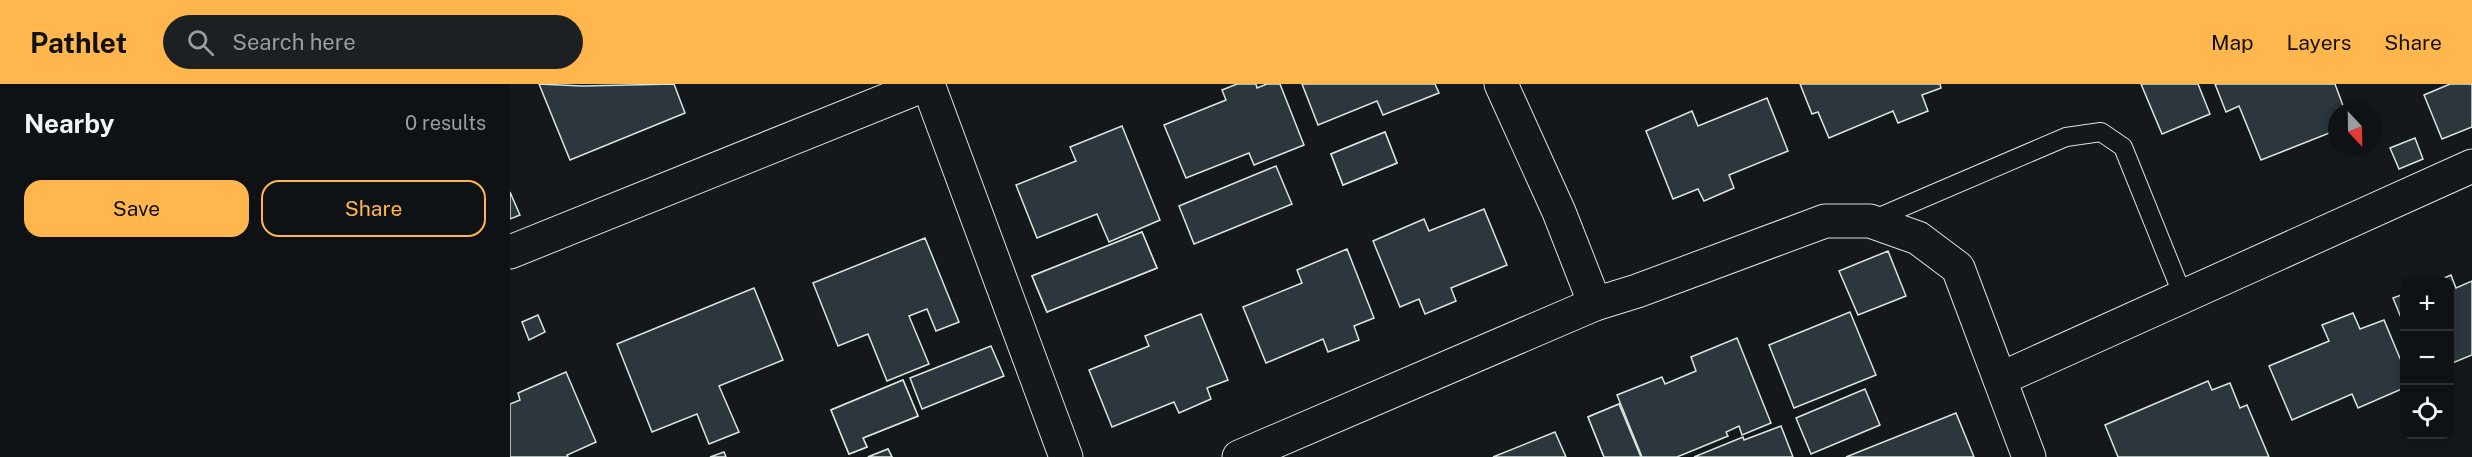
<!DOCTYPE html>
<html lang="en">
<head>
<meta charset="utf-8">
<style>
	body { margin:0; font-family:"Public Sans",sans-serif; background:#1d2022; color:#f1f3f6 }
	.controls { position:absolute; right:18px; bottom:18px; display:grid; overflow:hidden; border-radius:12px; box-shadow:0 3px 9px #0003 }
	.controls button { width:54px; height:54px; display:grid; place-items:center; padding:0; border:0; border-bottom:2px solid #2f3234; background:#0f1215; color:#f1f3f6; font:30px sans-serif }
	.compass { position:absolute; left:1818px; top:18px; width:54px; height:54px; border-radius:50%; background:#0f1215; box-shadow:0 3px 9px #0003; rotate:158deg }
	.list { margin:0; padding:0; list-style:none }
	h2 { display:flex; justify-content:space-between; align-items:center; height:78px; margin:0; padding:0 24px; font-size:26px }
	h2 small { font-size:20px; font-weight:400; color:#9b9ea0 }
	.actions { display:flex; gap:12px; padding:18px 24px }
	.actions a { flex:1; padding:14px 0; border:2px solid #ffb74d; border-radius:18px; text-align:center; font-size:21px; color:#ffb74d }
	.actions .main { background:#ffb74d; color:#111 }
	.icon { flex:none; width:33px; height:33px; fill:none; stroke:currentColor; stroke-width:2; stroke-linecap:round; stroke-linejoin:round }
	.map { position:relative; flex:none; width:1962px; height:373px; overflow:hidden }
	header { display:flex; align-items:center; gap:36px; box-sizing:border-box; height:84px; padding:0 30px; background:#ffb74d; color:#111 }
	header strong { font-size:28px }
	nav { display:flex; gap:33px; margin-inline-start:auto; font-size:21px }
	.search { width:420px; height:54px; background:#1d2022; display:flex; align-items:center; gap:15px; box-sizing:border-box; padding:0 21px; border-radius:33px; color:#9b9ea0; font-size:22px }
	main { display:flex }
	aside { flex:1; background:#0f1215 }
	.map>svg:first-child { display:block }
	.building { fill:#2c363c; stroke:#d8e6dc; stroke-width:1.5 }
	.lines { fill:none; stroke-linecap:round; stroke-linejoin:round }
	.lane-casing { stroke:#d8e6dc; stroke-width:20 }
	.street-casing { stroke:#d8e6dc; stroke-width:35 }
	.lane { stroke:#14181c; stroke-width:18 }
	.street { stroke:#14181c; stroke-width:33 }
</style>
</head>
<body>
<header>
<strong>Pathlet</strong>
<div class="search"><svg class="icon" aria-label="search" viewBox="0 0 24 24"><circle cx="10" cy="10" r="6"/><path d="M15 15l6 6"/></svg>Search here</div>
<nav><a>Map</a><a>Layers</a><a>Share</a></nav>
</header>
<main>
<aside>
<h2>Nearby<small>0 results</small></h2>
<ul class="list">
</ul>
<div class="actions"><a class="main">Save</a><a>Share</a></div>
</aside>
<div class="map">
<svg width="1962" height="373" viewBox="0 0 1962 373">
	<rect width="100%" height="100%" fill="#14181c"/>
	<g class="building">
		<polygon points="29,0 72,2 164,0 175,29 60,76"/>
		<polygon points="727,0 746,0 747,4 757,0 770,0 794,61 744,81 739,69 676,94 654,41 716,16 712,6"/>
		<polygon points="792,0 925,0 929,9 873,31 867,17 808,41"/>
		<polygon points="1290,0 1430,0 1431,4 1412,11 1418,27 1388,39 1383,27 1319,54 1308,28 1302,30"/>
		<polygon points="1631,0 1688,0 1700,30 1652,50"/>
		<polygon points="1705,0 1825,0 1835,27 1827,27 1827,46 1751,76 1729,22 1716,28"/>
		<polygon points="1940,0 1962,0 1962,43 1932,55 1914,11"/>
		<polygon points="1257,14 1278,67 1219,91 1224,104 1194,117 1188,105 1163,115 1136,47 1182,27 1188,42"/>
		<polygon points="612,42 650,136 599,158 587,130 527,154 506,101 566,77 560,63"/>
		<polygon points="875,48 887,79 833,101 821,70"/>
		<polygon points="875,48 887,79 833,101 821,70"/>
		<polygon points="1905,54 1913,75 1889,85 1880,64"/>
		<polygon points="766,82 782,120 684,160 669,122"/>
		<polygon points="0,108 10,131 0,135"/>
		<polygon points="974,125 997,181 941,204 946,217 915,230 909,215 890,223 863,157 914,135 919,147"/>
		<polygon points="632,148 647,184 537,228 522,192"/>
		<polygon points="632,148 647,184 537,228 522,192"/>
		<polygon points="415,154 449,238 426,247 417,225 399,232 419,280 377,297 358,250 328,262 303,199"/>
		<polygon points="837,165 864,234 844,242 849,256 818,268 813,255 756,279 733,223 792,199 787,186"/>
		<polygon points="1378,167 1396,212 1348,231 1329,187"/>
		<polygon points="1941,191 1946,204 1962,197 1962,271 1940,280 1940,198 1925,198"/>
		<polygon points="244,204 273,276 209,302 229,348 199,360 187,330 142,348 107,260"/>
		<polygon points="1894,210 1894,241 1883,214"/>
		<polygon points="1340,228 1366,291 1284,324 1259,261"/>
		<polygon points="1843,229 1850,245 1874,236 1894,284 1894,304 1848,324 1842,310 1782,336 1759,282 1819,257 1812,241"/>
		<polygon points="691,230 718,296 697,304 701,315 669,329 664,318 602,343 579,286 639,262 635,252"/>
		<polygon points="28,231 35,248 19,256 12,238"/>
		<polygon points="1227,254 1261,339 1232,351 1229,342 1216,348 1218,352 1167,373 1132,373 1107,311 1152,293 1155,300 1186,287 1181,273"/>
		<polygon points="481,262 494,292 412,325 400,294"/>
		<polygon points="56,288 86,358 57,371 58,373 0,373 0,320 10,316 8,309"/>
		<polygon points="393,296 408,332 353,354 357,363 339,370 321,326"/>
		<polygon points="393,296 408,332 353,354 357,363 339,370 321,326"/>
		<polygon points="1698,297 1702,306 1720,299 1730,324 1737,321 1759,373 1608,373 1595,341"/>
		<polygon points="1355,305 1370,341 1301,370 1286,334"/>
		<polygon points="1109,320 1131,373 1094,373 1078,333"/>
		<polygon points="1109,320 1131,373 1094,373 1078,333"/>
		<polygon points="1446,329 1464,373 1336,373"/>
		<polygon points="1271,342 1283,373 1184,373 1233,353 1234,356"/>
		<polygon points="1045,348 1056,373 983,373"/>
		<polygon points="378,365 382,373 358,373"/>
		<polygon points="378,365 382,373 358,373"/>
		<polygon points="214,368 216,373 200,373"/>
	</g>
	<g class="lines">
		<defs>
			<polyline id="lane" points="1360,137 1556,53 1591,48 1613,63 1673,212"/>
			<g id="street">
				<polyline points="418,0 556,373"/>
				<polyline points="991,0 1049,128 1085,220"/>
				<polyline points="0,168 417,0"/>
				<polyline points="1490,295 1962,82"/>
				<polyline points="729,373 1085,220 1127,207 1315,137 1360,137 1408,154 1448,184 1519,373"/>
			</g>
		</defs>
		<use href="#lane" class="lane-casing"/>
		<use href="#street" class="street-casing"/>
		<use href="#lane" class="lane"/>
		<use href="#street" class="street"/>
	</g>
</svg>
<div class="controls">
<button>+</button>
<button>−</button>
<button><svg class="icon" aria-label="locate" viewBox="0 0 24 24"><circle cx="12" cy="12" r="6"/><path d="M12 2v4M12 18v4M2 12h4M18 12h4"/></svg></button>
</div>
<svg class="compass" viewBox="-18 -18 36 36"><path d="M0-13l5 13h-10z" fill="#e53935"/><path d="M0 13l5-13h-10z" fill="#9b9ea0"/></svg>
</div>
</main>
</body>
</html>
